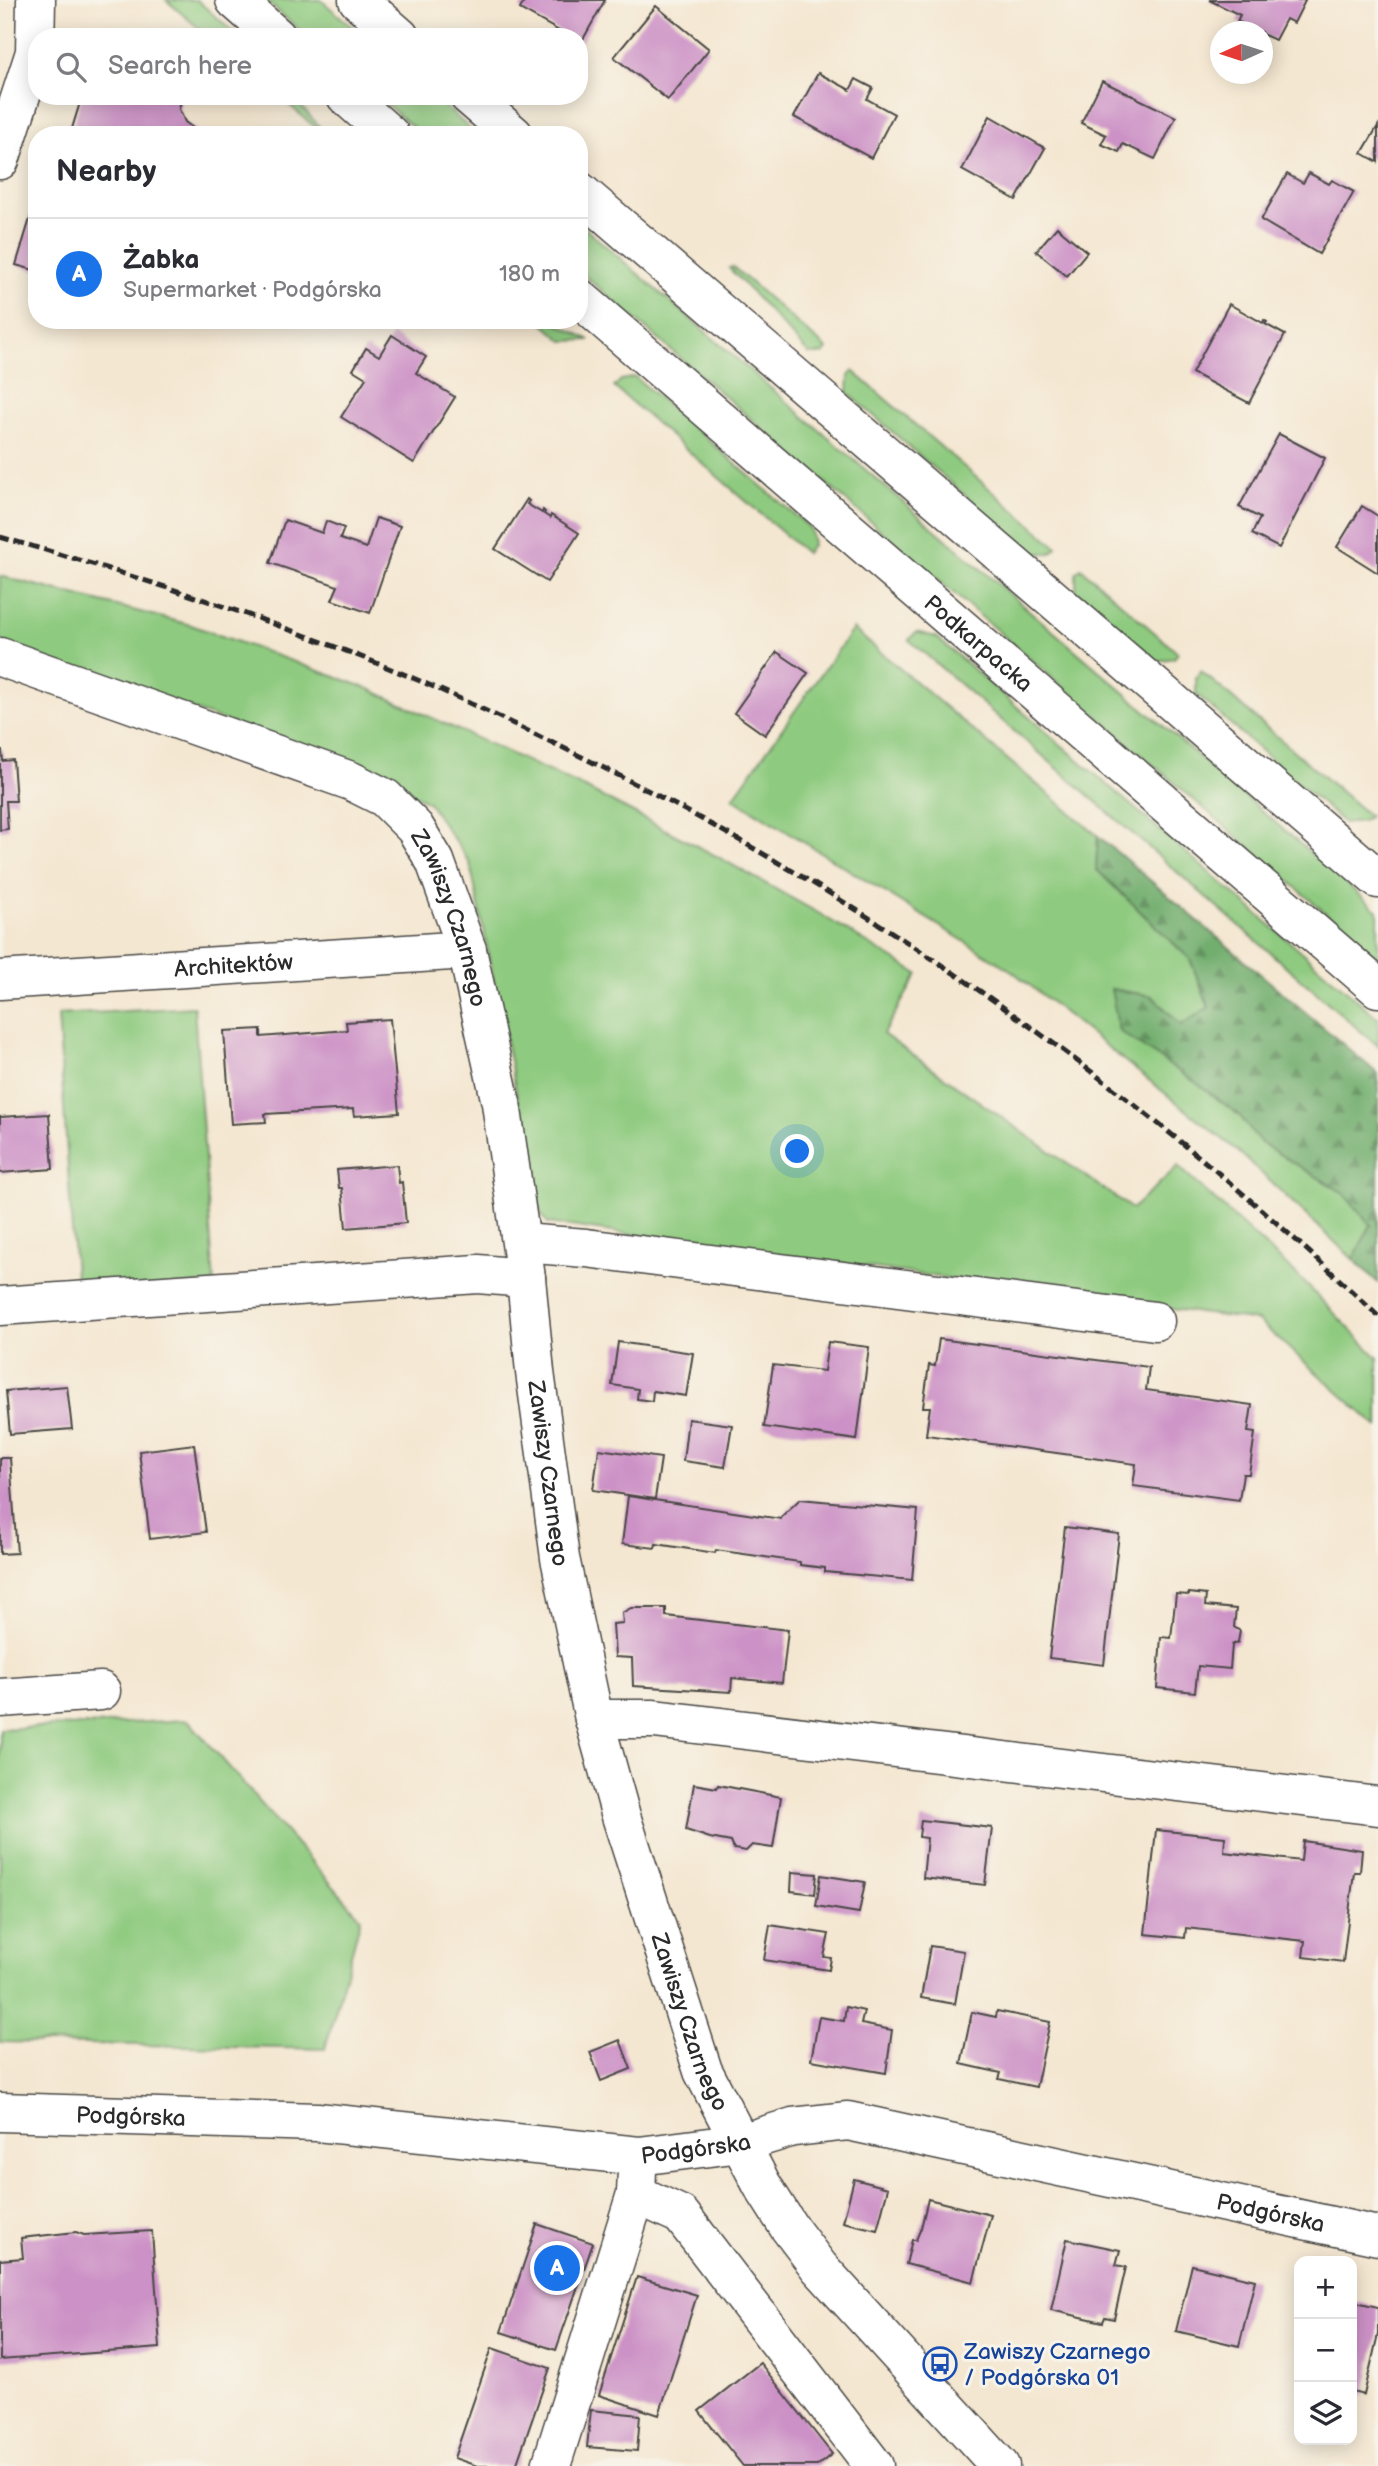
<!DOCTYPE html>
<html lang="en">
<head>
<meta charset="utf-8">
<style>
	body { margin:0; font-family:"Balsamiq Sans",sans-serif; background:#f2f2f3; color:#2b2b33 }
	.controls { position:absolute; right:21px; bottom:21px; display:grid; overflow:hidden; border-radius:14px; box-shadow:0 4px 18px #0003 }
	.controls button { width:63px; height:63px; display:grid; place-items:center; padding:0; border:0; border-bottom:2px solid #e1e1e2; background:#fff; color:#2b2b33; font:35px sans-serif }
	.compass { position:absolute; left:1210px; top:21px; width:63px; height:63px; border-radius:50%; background:#fff; box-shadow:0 4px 18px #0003; rotate:267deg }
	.you { position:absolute; left:798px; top:1152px; width:24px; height:24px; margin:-18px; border:5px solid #fff; border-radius:50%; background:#1a73e8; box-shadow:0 0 0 10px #1a73e833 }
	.badge { display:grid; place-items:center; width:46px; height:46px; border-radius:50%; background:#1a73e8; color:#fff; font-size:23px; font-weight:700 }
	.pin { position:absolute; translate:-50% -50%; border:4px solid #fff; box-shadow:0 2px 7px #0006 }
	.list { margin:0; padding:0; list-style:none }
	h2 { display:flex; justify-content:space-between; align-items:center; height:91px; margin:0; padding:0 28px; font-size:30px }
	h2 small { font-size:23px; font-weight:400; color:#7c7c81 }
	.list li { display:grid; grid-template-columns:46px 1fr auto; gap:21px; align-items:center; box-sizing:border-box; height:112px; padding:0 28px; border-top:2px solid #e1e1e2 }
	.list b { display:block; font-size:26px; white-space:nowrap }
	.list p { margin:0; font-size:23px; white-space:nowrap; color:#7c7c81 }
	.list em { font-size:23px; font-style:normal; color:#7c7c81 }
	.icon { flex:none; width:38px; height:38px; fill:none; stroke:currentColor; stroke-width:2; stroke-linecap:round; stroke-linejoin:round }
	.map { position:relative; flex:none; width:1378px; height:2466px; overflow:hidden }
	.search { position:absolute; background:#fff; box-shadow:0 4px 18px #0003; left:28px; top:28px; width:560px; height:77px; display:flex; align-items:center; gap:18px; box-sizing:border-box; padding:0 24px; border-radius:28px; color:#7c7c81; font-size:26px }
	.panel { position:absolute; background:#fff; box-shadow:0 4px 18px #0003; left:28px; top:126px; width:560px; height:203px; border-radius:28px }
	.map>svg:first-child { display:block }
	.green { fill:#8eca7f; stroke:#5c7a55; stroke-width:2 }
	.forest { fill:url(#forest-firs); stroke:#4e6c4c; stroke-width:2 }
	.building { fill:#cc91c6 }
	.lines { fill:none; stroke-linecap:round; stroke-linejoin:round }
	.minor-casing { stroke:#494744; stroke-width:41 }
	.major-casing { stroke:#494744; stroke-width:41 }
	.minor { stroke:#fff; stroke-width:38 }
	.major { stroke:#fff; stroke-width:38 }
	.rail { stroke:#2b2b2b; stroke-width:5; stroke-dasharray:10 5; stroke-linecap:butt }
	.labels { text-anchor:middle; stroke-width:6; stroke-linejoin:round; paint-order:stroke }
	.street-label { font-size:23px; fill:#2b2b2b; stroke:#f7f3e8 }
	.transit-label { font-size:23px; fill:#164399; stroke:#f7f3e8; text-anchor:start }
</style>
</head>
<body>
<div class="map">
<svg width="1378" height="2466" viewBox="0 0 1378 2466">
	<defs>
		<pattern id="forest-firs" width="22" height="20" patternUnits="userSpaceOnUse" patternTransform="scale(1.75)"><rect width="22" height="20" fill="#72ae6e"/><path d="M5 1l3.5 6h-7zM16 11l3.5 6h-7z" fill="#5e8e5b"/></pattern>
	</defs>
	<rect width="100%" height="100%" fill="#f7f3e8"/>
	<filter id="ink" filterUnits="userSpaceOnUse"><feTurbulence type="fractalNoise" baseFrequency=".0143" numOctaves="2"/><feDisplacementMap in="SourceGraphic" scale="14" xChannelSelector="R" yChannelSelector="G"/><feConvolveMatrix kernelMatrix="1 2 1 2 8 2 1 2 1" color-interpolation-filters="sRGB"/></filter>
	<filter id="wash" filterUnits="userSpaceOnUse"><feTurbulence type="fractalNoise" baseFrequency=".00686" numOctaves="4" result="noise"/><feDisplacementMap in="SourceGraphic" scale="28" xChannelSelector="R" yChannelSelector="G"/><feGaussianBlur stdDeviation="1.57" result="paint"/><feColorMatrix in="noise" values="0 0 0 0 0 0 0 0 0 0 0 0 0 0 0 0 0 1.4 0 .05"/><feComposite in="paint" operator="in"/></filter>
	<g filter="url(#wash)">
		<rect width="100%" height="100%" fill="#f4e7d1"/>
		<g class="green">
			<polygon points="166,0 197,0 239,37 209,37"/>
			<polygon points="265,0 321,0 364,37 308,37"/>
			<polygon points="279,96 292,96 327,135 324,135"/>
			<polygon points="377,96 433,96 477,135 422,135"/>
			<polygon points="579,223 1378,911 1378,958 579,271"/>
			<polygon points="733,267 827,349 823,354 809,354 729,268"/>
			<polygon points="539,320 550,320 590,340 563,341"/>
			<polygon points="853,371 1057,547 1051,553 1032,554 848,393 849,376"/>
			<polygon points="635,377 810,528 813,544 806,553 614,387 621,380"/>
			<polygon points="1081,568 1178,653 1174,658 1157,661 1076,591 1076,573"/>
			<polygon points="0,576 191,625 367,688 583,787 718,857 820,914 918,974 883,1034 1132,1209 1178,1166 1298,1276 1378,1358 1378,1427 1258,1321 548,1223 541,1214 470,863 428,802 360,767 0,644"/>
			<polygon points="853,629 1098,836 1096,869 1190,959 1209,1008 1181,1025 1152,996 1112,989 1119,1031 1195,1082 1239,1115 1261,1143 1342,1192 1371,1225 1353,1259 1240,1153 1012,971 733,798"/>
			<polygon points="916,632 936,637 1378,1018 1378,1046 909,640"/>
			<polygon points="1201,671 1369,816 1363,821 1344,823 1196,694 1196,677"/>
			<polygon points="194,1007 214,1283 76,1292 58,1015"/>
			<polygon points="188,1720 361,1918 325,2049 0,2042 0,1729"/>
		</g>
		<polygon class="forest" points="1098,836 1378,1074 1378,1283 1353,1259 1371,1225 1342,1192 1261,1143 1239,1115 1195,1082 1119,1031 1111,989 1152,996 1181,1025 1209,1007 1190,959 1096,869"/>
		<g id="blocks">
			<g class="building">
				<polygon points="525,0 605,0 581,43 579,37 570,37 520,9"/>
				<polygon points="1209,0 1303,0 1305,1 1294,23 1286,19 1275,40 1262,34 1262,32 1258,32 1237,21 1240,15"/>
				<polygon points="656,6 709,49 668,100 614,57"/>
				<polygon points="818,73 850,90 856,79 873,88 867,99 894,114 871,158 794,117"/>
				<polygon points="1102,81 1176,117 1155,159 1123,144 1119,152 1101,144 1106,135 1081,123"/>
				<polygon points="82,96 176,96 181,101 179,109 185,122 202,135 70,135"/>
				<polygon points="990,116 1045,148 1016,200 962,170"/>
				<polygon points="1378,126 1378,162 1362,153"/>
				<polygon points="1309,173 1329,184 1332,180 1354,192 1319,254 1261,220 1287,174 1303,183"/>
				<polygon points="36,199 37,200 37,271 16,265"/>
				<polygon points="1057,227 1087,252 1067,276 1036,251"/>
				<polygon points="1229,304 1263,323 1264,320 1267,322 1265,324 1285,335 1249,403 1192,373"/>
				<polygon points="198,320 220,320 218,327"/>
				<polygon points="392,335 426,357 416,373 455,397 414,463 341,417 366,378 353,370 366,348 379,356"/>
				<polygon points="1279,434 1325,458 1279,548 1252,534 1260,518 1239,507"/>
				<polygon points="527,499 529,501 527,504 542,513 543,510 545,512 544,514 550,518 551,515 579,533 547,582 495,549"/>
				<polygon points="1362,506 1378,516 1378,573 1337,547"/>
				<polygon points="376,518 400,526 370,613 332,600 338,586 270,563 285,520 322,533 326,521 344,528 340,539 366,548"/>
				<polygon points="777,652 808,673 765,735 734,713"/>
				<polygon points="0,750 2,750 3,761 13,760 16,801 6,801 8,829 0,830"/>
				<polygon points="390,1019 399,1113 354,1116 353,1109 265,1114 266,1122 231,1124 224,1031 261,1029 261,1037 347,1030 346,1022"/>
				<polygon points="49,1114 53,1169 0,1173 0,1117"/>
				<polygon points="397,1165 399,1183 402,1182 406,1223 346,1228 342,1188 339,1188 337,1170"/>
				<polygon points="939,1339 1149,1367 1146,1390 1252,1405 1248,1432 1255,1433 1249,1474 1243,1474 1239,1500 1133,1486 1136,1464 926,1435 930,1407 923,1407 929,1365 935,1366"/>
				<polygon points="618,1342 693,1353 686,1396 653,1391 652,1401 637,1399 638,1389 612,1385"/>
				<polygon points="828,1342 869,1347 857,1440 764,1427 773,1365 824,1371"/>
				<polygon points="67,1386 72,1429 10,1434 6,1391"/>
				<polygon points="688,1419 732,1425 725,1467 683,1461"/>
				<polygon points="194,1444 206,1532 150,1539 139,1451"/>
				<polygon points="599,1449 661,1458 655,1499 593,1490"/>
				<polygon points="0,1458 10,1458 17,1553 0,1554"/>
				<polygon points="628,1496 781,1519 782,1516 800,1499 918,1510 912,1580 825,1572 825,1568 800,1565 800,1562 716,1550 715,1553 656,1544 655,1548 622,1544"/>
				<polygon points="1065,1527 1119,1534 1104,1665 1049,1658"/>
				<polygon points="1189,1593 1206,1595 1205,1606 1236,1609 1234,1627 1240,1631 1238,1642 1232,1645 1230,1669 1198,1666 1195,1692 1157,1688 1161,1637 1171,1638 1176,1594 1189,1595"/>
				<polygon points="631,1608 666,1608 666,1616 788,1630 782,1683 732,1678 731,1692 633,1686 632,1658 615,1657 613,1624 623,1623 622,1613"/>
				<polygon points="694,1784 717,1788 718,1785 781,1797 773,1848 752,1845 746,1851 734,1849 731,1842 710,1838 686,1830"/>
				<polygon points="921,1820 992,1828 985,1885 923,1878 927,1838 919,1837"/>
				<polygon points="1156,1830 1225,1837 1224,1852 1301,1861 1303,1841 1362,1850 1360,1872 1354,1872 1343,1962 1303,1957 1305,1941 1186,1928 1185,1938 1145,1934"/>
				<polygon points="792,1872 817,1874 815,1894 791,1891"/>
				<polygon points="821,1875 865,1882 859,1913 816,1906"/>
				<polygon points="770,1925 829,1934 824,1957 831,1958 829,1970 764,1960"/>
				<polygon points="930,1946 964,1951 955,2004 921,1998"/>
				<polygon points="846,2007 864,2011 861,2024 892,2030 886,2073 811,2060 819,2017 844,2021"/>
				<polygon points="997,2011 1050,2022 1036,2087 999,2079 1001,2073 961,2064 972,2012 996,2017"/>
				<polygon points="620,2040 631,2069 601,2081 590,2052"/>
				<polygon points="854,2179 888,2188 877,2230 843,2222"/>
				<polygon points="928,2199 991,2215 973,2282 906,2264 912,2240 916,2240 921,2228"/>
				<polygon points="537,2224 593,2243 556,2350 501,2332"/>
				<polygon points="152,2231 160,2348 0,2360 0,2260 23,2258 21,2238 76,2232 84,2235"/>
				<polygon points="1067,2239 1120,2250 1116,2265 1126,2267 1114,2319 1105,2317 1103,2322 1051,2310"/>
				<polygon points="1192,2265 1255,2280 1239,2346 1176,2331"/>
				<polygon points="637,2277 697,2295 659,2415 599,2395"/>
				<polygon points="1352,2301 1378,2307 1378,2334 1364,2395 1352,2392"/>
				<polygon points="492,2348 550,2368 516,2466 477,2466 454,2458"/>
				<polygon points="760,2363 832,2454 817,2466 743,2466 699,2411"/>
				<polygon points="591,2410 640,2415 637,2451 587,2447"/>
			</g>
		</g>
	</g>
	<g filter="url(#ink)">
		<use href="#blocks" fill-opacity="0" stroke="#494744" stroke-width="2"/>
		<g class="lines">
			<defs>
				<g id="minor">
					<polyline points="0,160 35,52 36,0"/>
					<path id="s1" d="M0 657 351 781 385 798 415 828 435 861 467 950 501 1103 526 1278 535 1372 560 1558 594 1719 621 1816 703 2071 762 2185 788 2226 819 2267 1000 2466"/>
					<path id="s2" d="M0 980 467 950"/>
					<polyline points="522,1243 586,1248 1155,1321"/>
					<polyline points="0,1306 478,1274 526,1278"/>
					<polyline points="0,1698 101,1691"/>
					<polyline points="594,1719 654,1719 1378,1806"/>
					<path id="s3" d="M0 2112 317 2122 639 2156 741 2143 793 2127 848 2121 1378 2236"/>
					<polyline points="636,2194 681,2215 874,2466"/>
					<polyline points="551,2466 636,2194 637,2170"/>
				</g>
				<g id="major">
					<polyline points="235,0 277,37"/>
					<polyline points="358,0 400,37"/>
					<polyline points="346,96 390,135"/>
					<polyline points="469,96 514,135"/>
					<polyline points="579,191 1378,879"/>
					<path id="s4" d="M579 298 1378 988"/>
				</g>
			</defs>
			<use href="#minor" class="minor-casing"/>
			<use href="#major" class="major-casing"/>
			<use href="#minor" class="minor"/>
			<use href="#major" class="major"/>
			<path class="rail" d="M0 537C134 575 267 618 396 671 448 692 499 717 549 741 856 888 1132 1081 1378 1316"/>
		</g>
	</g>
	<defs>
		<symbol id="bus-ring" viewBox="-11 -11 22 22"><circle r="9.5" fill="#f7f3e8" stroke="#1a4fb4" stroke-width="1.5"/><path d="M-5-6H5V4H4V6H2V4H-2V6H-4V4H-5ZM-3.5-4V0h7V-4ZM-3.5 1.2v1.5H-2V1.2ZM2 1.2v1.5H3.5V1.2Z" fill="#1a4fb4"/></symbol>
	</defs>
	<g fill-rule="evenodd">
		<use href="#bus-ring" x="921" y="2345" width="38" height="38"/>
	</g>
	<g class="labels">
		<g class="street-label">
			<text dy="8" stroke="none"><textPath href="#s4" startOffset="528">Podkarpacka</textPath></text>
			<text dy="8" stroke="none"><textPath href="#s1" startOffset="550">Zawiszy Czarnego</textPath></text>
			<text dy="8" stroke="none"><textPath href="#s2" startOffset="234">Architektów</textPath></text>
			<text dy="8" stroke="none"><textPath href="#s1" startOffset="1116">Zawiszy Czarnego</textPath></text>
			<text dy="8" stroke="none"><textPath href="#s1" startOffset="1684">Zawiszy Czarnego</textPath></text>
			<text dy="8" stroke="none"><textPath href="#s3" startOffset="131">Podgórska</textPath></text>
			<text dy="8" stroke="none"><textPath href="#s3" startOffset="698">Podgórska</textPath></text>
			<text dy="8" stroke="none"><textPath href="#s3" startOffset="1286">Podgórska</textPath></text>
		</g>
		<g class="transit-label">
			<text x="964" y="2359">Zawiszy Czarnego<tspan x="964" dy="26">/ Podgórska 01</tspan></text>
		</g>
	</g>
</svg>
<div class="controls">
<button>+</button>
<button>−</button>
<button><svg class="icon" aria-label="layers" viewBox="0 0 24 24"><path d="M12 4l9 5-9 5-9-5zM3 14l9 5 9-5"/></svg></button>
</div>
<svg class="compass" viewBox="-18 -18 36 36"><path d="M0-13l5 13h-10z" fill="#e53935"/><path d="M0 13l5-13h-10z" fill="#7c7c81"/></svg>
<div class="you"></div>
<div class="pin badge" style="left:557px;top:2268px">A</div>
<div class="search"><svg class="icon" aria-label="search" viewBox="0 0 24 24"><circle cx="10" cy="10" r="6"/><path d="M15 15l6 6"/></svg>Search here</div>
<section class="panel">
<h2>Nearby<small></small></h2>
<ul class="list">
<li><span class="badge">A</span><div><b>Żabka</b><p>Supermarket · Podgórska</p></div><em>180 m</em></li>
</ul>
</section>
</div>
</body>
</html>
